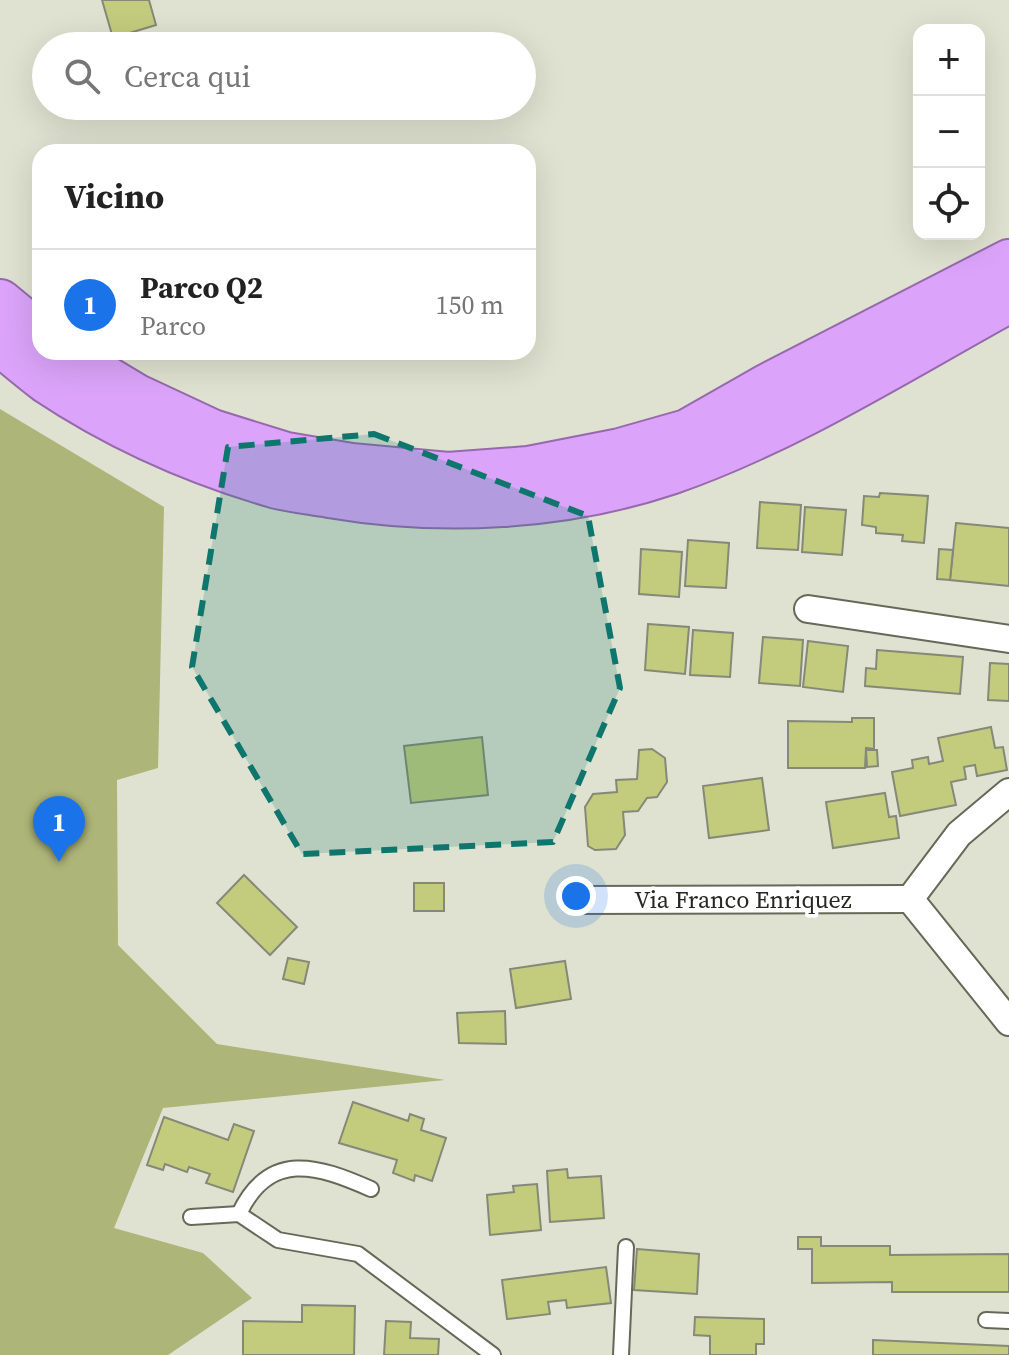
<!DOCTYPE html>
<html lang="it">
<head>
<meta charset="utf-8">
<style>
	body { margin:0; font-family:"Source Serif 4",serif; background:#f6f6f6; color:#222 }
	.controls { position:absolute; right:24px; top:24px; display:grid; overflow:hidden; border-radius:16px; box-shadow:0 8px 32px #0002 }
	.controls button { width:72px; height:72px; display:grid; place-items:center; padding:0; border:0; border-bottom:2px solid #e0e0e0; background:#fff; color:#222; font:40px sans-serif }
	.you { position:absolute; left:576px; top:896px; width:28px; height:28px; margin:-20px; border:6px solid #fff; border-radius:50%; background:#1a73e8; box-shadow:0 0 0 12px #1a73e833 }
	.badge { display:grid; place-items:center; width:52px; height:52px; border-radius:50%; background:#1a73e8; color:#fff; font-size:26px; font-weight:700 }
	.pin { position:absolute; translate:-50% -66px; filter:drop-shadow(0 2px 4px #0008) }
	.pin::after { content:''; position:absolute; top:42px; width:28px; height:24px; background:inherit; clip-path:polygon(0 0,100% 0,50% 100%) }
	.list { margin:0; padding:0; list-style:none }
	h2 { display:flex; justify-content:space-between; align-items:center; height:104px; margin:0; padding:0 32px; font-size:34px }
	h2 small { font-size:26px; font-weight:400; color:#767676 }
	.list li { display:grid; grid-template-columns:52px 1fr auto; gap:24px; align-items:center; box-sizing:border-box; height:112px; padding:0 32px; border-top:2px solid #e0e0e0 }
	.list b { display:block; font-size:30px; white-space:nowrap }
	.list p { margin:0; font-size:26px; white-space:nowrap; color:#767676 }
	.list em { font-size:26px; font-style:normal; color:#767676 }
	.icon { flex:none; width:44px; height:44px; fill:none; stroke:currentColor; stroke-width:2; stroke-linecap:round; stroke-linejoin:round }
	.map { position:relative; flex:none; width:1009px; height:1355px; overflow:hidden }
	.search { position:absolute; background:#fff; box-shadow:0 8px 32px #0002; left:32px; top:32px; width:504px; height:88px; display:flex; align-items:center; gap:20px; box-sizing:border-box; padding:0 28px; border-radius:44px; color:#767676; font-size:30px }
	.panel { position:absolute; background:#fff; box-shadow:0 8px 32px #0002; left:32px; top:144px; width:504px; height:216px; border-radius:24px }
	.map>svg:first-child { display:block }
	.green { fill:#adb578 }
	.building { fill:#c3cc7d; stroke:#868978; stroke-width:2 }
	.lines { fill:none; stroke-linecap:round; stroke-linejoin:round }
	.service-casing { stroke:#666958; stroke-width:18 }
	.minor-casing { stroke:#666958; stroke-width:30 }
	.trunk-casing { stroke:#9669ad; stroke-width:48 }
	.service { stroke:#fff; stroke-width:14 }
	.minor { stroke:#fff; stroke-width:26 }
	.trunk { stroke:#dba4fa; stroke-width:44 }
	.marked { fill:#0f766e; fill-opacity:0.2; stroke:#0f766e; stroke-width:6; stroke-dasharray:16 10; stroke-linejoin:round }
	.labels { text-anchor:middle; stroke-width:7; stroke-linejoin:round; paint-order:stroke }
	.street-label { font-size:24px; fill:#262720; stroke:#fff }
</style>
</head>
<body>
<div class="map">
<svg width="1009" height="1355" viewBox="0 0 1009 1355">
	<rect width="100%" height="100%" fill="#dfe2d0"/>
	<polygon class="green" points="0,409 164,507 158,768 117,780 118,945 217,1044 445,1080 163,1108 114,1228 203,1253 252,1298 168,1355 0,1355"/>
	<g class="building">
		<polygon points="102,0 149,0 156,25 113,38"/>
		<polygon points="880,493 928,496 924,543 902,541 903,535 876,533 876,527 862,525 864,496 879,497"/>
		<polygon points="760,502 801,505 798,550 757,548"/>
		<polygon points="805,507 846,510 842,555 802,552"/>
		<polygon points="956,523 1009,528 1009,586 950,580"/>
		<polygon points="688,540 729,543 726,588 685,586"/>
		<polygon points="641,549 682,552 679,597 639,594"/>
		<polygon points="939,549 953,550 950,580 937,579"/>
		<polygon points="648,624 689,627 685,674 645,670"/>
		<polygon points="693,630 733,633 730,677 690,675"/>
		<polygon points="763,637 803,640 800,686 759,683"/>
		<polygon points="808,641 848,646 843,692 803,687"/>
		<polygon points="877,650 963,657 960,694 865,686 866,668 876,669"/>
		<polygon points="990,663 1009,664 1009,701 988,700"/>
		<polygon points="852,718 874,718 874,749 866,748 865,768 788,768 788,721 852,722"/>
		<polygon points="991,727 995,748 1003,747 1007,770 977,776 975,765 964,767 966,779 951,782 956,805 900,816 892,772 913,768 912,760 928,757 929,764 943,761 938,738"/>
		<polygon points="482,737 488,795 411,803 404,746"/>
		<polygon points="652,749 665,758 667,782 657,797 647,798 638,811 623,812 625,835 616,849 595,850 588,846 585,807 593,794 617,792 616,780 637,779 639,750"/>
		<polygon points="866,750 877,750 878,766 867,767"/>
		<polygon points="762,778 769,830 709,838 703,786"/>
		<polygon points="885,793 889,817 896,816 899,838 833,848 826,802"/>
		<polygon points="244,875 297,927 270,955 217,903"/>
		<rect x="414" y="883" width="30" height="28"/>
		<polygon points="288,958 309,962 304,984 283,979"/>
		<polygon points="565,961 571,999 516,1008 510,969"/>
		<polygon points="505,1011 506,1044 459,1043 457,1013"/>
		<polygon points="353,1102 408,1121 410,1114 424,1119 421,1130 446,1138 432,1181 415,1175 414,1181 393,1173 397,1160 339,1143"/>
		<polygon points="164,1117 228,1140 234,1124 254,1131 233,1192 206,1183 210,1174 189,1167 187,1172 165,1164 163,1170 147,1165"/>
		<polygon points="567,1169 568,1178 601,1176 604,1218 550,1222 547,1171"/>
		<polygon points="537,1184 541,1230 490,1235 487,1195 514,1192 513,1186"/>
		<polygon points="798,1237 821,1237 821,1246 890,1246 890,1255 1009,1254 1009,1292 892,1292 892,1282 812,1283 812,1249 798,1249"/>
		<polygon points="637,1249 699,1254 697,1294 634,1290"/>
		<polygon points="606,1267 611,1303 567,1308 566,1300 548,1302 550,1314 507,1319 502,1280"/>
		<polygon points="302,1305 355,1306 354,1355 243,1355 243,1321 302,1322"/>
		<polygon points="695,1317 764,1319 764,1344 756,1344 756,1355 710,1355 710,1336 694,1335"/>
		<polygon points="386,1321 411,1322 410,1338 439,1339 438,1355 384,1355"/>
		<polygon points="873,1340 1009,1346 1009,1355 873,1355"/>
	</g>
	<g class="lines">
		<defs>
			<g id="service">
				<path d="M239 1214C269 1150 317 1165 371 1189"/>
				<polyline points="191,1217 239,1214 278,1240 358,1254 493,1355"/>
				<polyline points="986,1320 1009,1321"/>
				<polyline points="621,1355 626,1247"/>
			</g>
			<g id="minor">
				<polyline points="808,609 1009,639"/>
				<polyline points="1009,792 959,834 910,899 1009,1022"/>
				<polyline points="576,900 910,899"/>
			</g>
			<g id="trunk">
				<polyline points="0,302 40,335"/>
				<path d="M0 343C16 356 31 369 47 381 116 427 197 463 277 486 294 490 313 492 330 495 442 514 563 508 670 472 788 431 900 360 1009 300"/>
				<polyline points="62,352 137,397 212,432 286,455 351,466 448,475 528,469 620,451 687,432 766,387 1009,262"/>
			</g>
		</defs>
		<use href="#service" class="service-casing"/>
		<use href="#minor" class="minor-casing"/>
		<use href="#trunk" class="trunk-casing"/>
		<use href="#service" class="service"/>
		<use href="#minor" class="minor"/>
		<use href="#trunk" class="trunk"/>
	</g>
	<path class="marked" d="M374 434 588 516 620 688 553 842 302 854 192 667 228 447Z"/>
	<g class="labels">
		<g class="street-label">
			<text x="743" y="908">Via Franco Enriquez</text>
		</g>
	</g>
</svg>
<div class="controls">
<button>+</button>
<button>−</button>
<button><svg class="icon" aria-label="locate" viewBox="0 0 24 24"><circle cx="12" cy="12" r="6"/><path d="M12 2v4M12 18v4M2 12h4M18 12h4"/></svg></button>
</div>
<div class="you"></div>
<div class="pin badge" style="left:59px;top:862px">1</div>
<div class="search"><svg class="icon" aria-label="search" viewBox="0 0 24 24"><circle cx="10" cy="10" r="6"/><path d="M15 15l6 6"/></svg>Cerca qui</div>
<section class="panel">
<h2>Vicino<small></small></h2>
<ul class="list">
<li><span class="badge">1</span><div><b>Parco Q2</b><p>Parco</p></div><em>150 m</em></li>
</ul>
</section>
</div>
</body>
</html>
